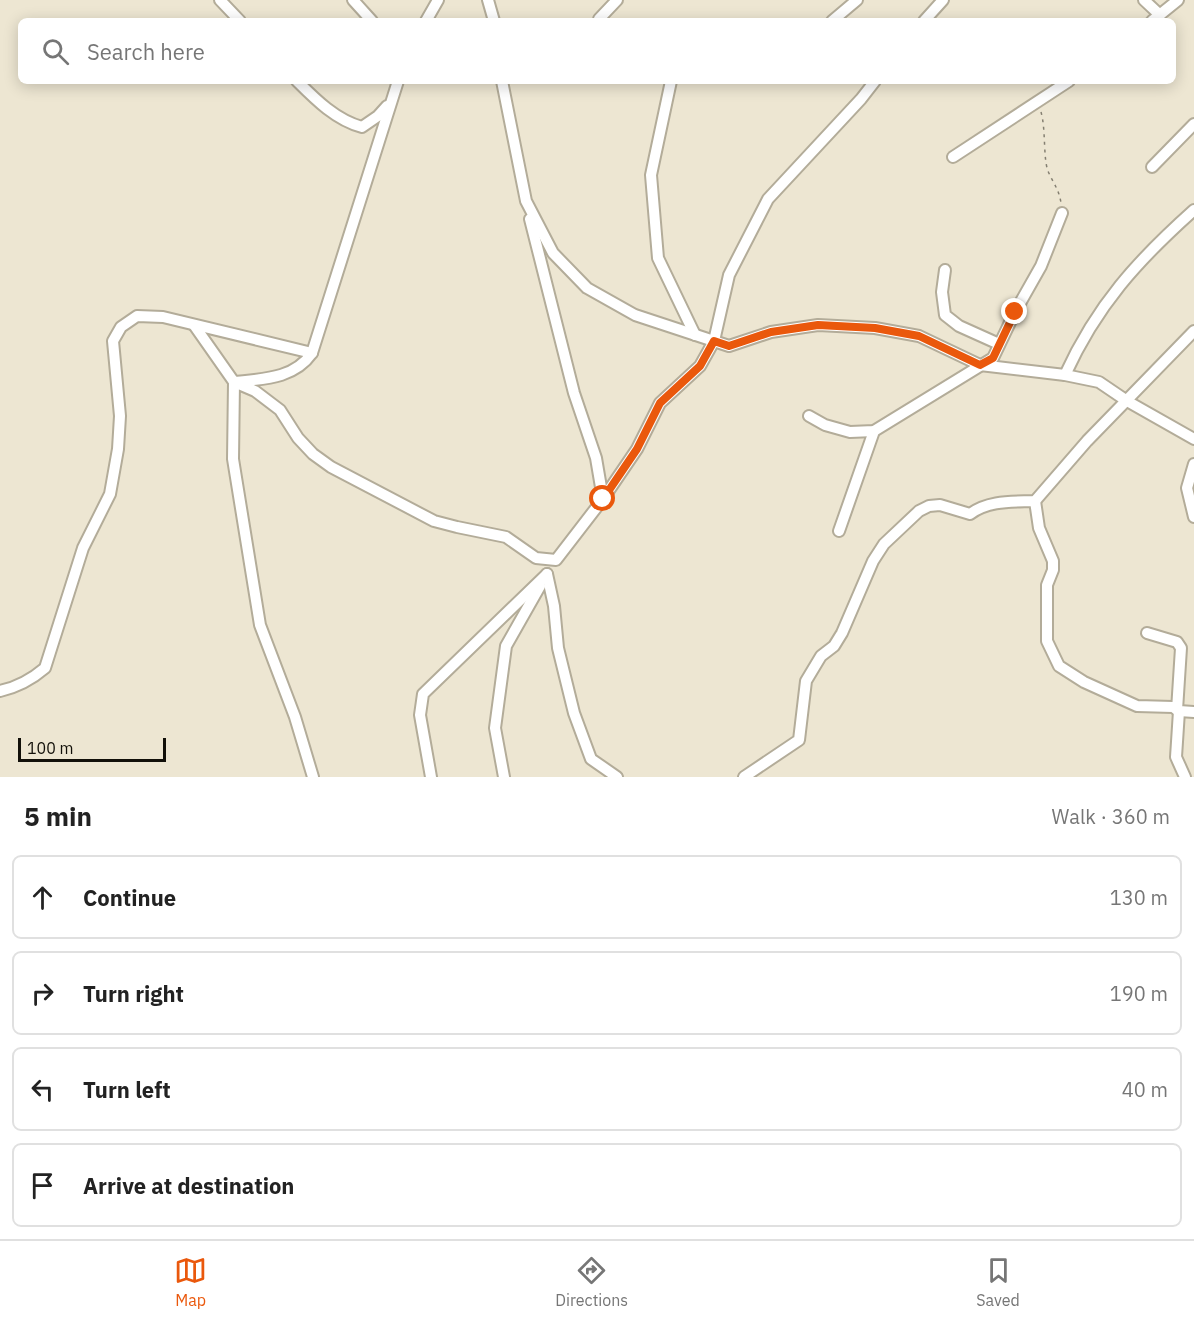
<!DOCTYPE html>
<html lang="en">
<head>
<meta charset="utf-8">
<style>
	body { margin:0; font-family:"IBM Plex Sans",sans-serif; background:#f6f6f6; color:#222 }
	.scale { position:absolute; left:18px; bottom:15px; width:148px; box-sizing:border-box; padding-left:6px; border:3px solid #121009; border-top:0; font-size:16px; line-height:21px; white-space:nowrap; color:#121009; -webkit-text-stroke:4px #ede6d2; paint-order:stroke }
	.stop { position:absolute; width:18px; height:18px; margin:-14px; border:4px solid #ea580c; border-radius:50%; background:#fff }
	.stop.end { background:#ea580c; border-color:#fff; box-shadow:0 2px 6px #0008 }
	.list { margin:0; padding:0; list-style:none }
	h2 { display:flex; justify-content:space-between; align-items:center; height:78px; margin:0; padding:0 24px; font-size:26px }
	h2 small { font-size:20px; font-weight:400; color:#767676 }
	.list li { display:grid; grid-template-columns:39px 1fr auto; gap:18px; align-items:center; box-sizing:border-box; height:84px; margin:0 12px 12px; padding:0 12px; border:2px solid #e0e0e0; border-radius:9px }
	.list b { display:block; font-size:22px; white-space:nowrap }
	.list em { font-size:20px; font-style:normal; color:#767676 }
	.icon { flex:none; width:33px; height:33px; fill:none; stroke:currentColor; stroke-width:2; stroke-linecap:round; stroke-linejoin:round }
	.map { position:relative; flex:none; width:1194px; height:777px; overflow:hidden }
	.search { position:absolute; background:#fff; box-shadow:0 3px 15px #0003; left:18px; right:18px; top:18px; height:66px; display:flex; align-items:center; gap:15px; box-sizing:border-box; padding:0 21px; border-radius:9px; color:#767676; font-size:22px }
	.sheet { height:462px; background:#fff }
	nav { display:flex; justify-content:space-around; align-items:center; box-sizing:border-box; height:84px; border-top:2px solid #e0e0e0; background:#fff; font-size:16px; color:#767676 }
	nav a { display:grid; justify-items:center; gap:3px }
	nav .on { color:#ea580c }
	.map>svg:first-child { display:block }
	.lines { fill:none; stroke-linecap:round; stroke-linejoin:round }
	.street-casing { stroke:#b3ac99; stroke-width:14 }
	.path { stroke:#847f71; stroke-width:1.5; stroke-dasharray:3 4.5; stroke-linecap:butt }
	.street { stroke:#fff; stroke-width:10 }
	.route { stroke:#ea580c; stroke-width:8 }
</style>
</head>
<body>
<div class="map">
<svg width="1194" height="777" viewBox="0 0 1194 777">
	<rect width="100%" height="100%" fill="#ede6d2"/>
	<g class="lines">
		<defs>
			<g id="street">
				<polyline points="220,0 240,21"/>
				<polyline points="353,0 372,21"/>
				<polyline points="488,0 494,21"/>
				<polyline points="1144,0 1160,15"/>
				<polyline points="426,21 438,0"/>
				<polyline points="601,21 599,19 617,0"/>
				<polyline points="832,21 857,0"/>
				<polyline points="924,21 943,0"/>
				<polyline points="1152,21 1178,0"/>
				<path d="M297 81C316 100 336 120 362 127L378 116 387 106"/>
				<polyline points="502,81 526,201 553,253 587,288 635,315 729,346 771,332 818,325 875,328 919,336 980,365 1065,375 1099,382 1127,401 1194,439"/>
				<polyline points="671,81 651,175 658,258 695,335"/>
				<polyline points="953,157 1069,81"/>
				<polyline points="1152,167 1194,124"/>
				<polyline points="530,219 574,393 596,458 603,499"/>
				<polyline points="945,270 942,292 945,315 959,326 999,344"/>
				<path d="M194 325 234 382C263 379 294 379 312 353L398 81"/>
				<path d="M1065 375C1097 305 1137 261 1194 210"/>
				<polyline points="809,416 825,425 850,432 874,431 993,358 1015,312 1041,266 1062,213"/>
				<polyline points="1194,464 1187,488 1194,517"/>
				<polyline points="1035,501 1039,528 1053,561 1053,570 1047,585 1047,641 1059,666 1084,682 1137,706 1173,707 1179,711 1194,712"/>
				<polyline points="839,531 874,431"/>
				<polyline points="547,574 554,606 558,648 574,713 591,759 617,777"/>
				<polyline points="1147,633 1177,642 1181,648 1177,710"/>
				<path d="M0 691C18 687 31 680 45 668L83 548 110 494 118 449 120 416 113 341 121 327 137 316 163 317 312 353"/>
				<polyline points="1179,711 1176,757 1185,777"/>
				<polyline points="313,777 295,717 260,625 233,459 234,382 255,391 280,410 298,438 313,454 331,467 434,521 457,527 506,537 536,558 556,560 603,499 637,449 660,403 700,366 714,341 729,275 768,199 861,99 875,81"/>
				<polyline points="431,777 420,715 423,694 547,574"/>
				<polyline points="504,777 495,728 506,646 540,586"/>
				<path d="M744 777 799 740 806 681 821 656 834 646 842 633 873 561 884 544 919 511 929 506 940 505 970 514C989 500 1013 502 1035 501L1087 441 1194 331"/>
			</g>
		</defs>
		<use href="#street" class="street-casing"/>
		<path class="path" d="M1041 112C1046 129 1043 158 1048 171 1053 183 1059 189 1061 203"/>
		<use href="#street" class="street"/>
	</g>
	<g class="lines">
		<polyline class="route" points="603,499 637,449 660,403 700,366 714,341 729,346 771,332 818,325 875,328 919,336 980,365 993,358 1015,312"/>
	</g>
</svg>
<div class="scale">100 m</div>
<div class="stop" style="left:603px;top:499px"></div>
<div class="stop end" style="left:1015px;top:312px"></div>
<div class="search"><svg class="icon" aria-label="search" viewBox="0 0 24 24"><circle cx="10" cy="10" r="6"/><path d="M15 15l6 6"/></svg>Search here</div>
</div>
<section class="sheet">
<h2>5 min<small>Walk · 360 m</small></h2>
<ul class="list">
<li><svg class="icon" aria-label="ahead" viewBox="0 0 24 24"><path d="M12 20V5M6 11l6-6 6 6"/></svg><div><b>Continue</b></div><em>130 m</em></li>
<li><svg class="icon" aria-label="right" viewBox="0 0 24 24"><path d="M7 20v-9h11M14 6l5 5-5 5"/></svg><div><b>Turn right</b></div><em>190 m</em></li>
<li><svg class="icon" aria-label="left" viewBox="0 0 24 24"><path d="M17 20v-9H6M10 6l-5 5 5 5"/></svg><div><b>Turn left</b></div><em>40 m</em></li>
<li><svg class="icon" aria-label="arrive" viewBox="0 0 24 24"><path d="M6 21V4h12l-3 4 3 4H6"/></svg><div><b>Arrive at destination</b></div></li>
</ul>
</section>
<nav>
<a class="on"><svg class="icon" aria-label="map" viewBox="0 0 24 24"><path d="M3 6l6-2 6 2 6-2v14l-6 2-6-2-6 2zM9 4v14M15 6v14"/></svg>Map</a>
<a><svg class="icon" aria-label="directions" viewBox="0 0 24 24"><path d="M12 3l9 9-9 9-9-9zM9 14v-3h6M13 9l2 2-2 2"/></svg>Directions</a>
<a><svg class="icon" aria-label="saved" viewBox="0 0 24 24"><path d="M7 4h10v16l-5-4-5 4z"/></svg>Saved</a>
</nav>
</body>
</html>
